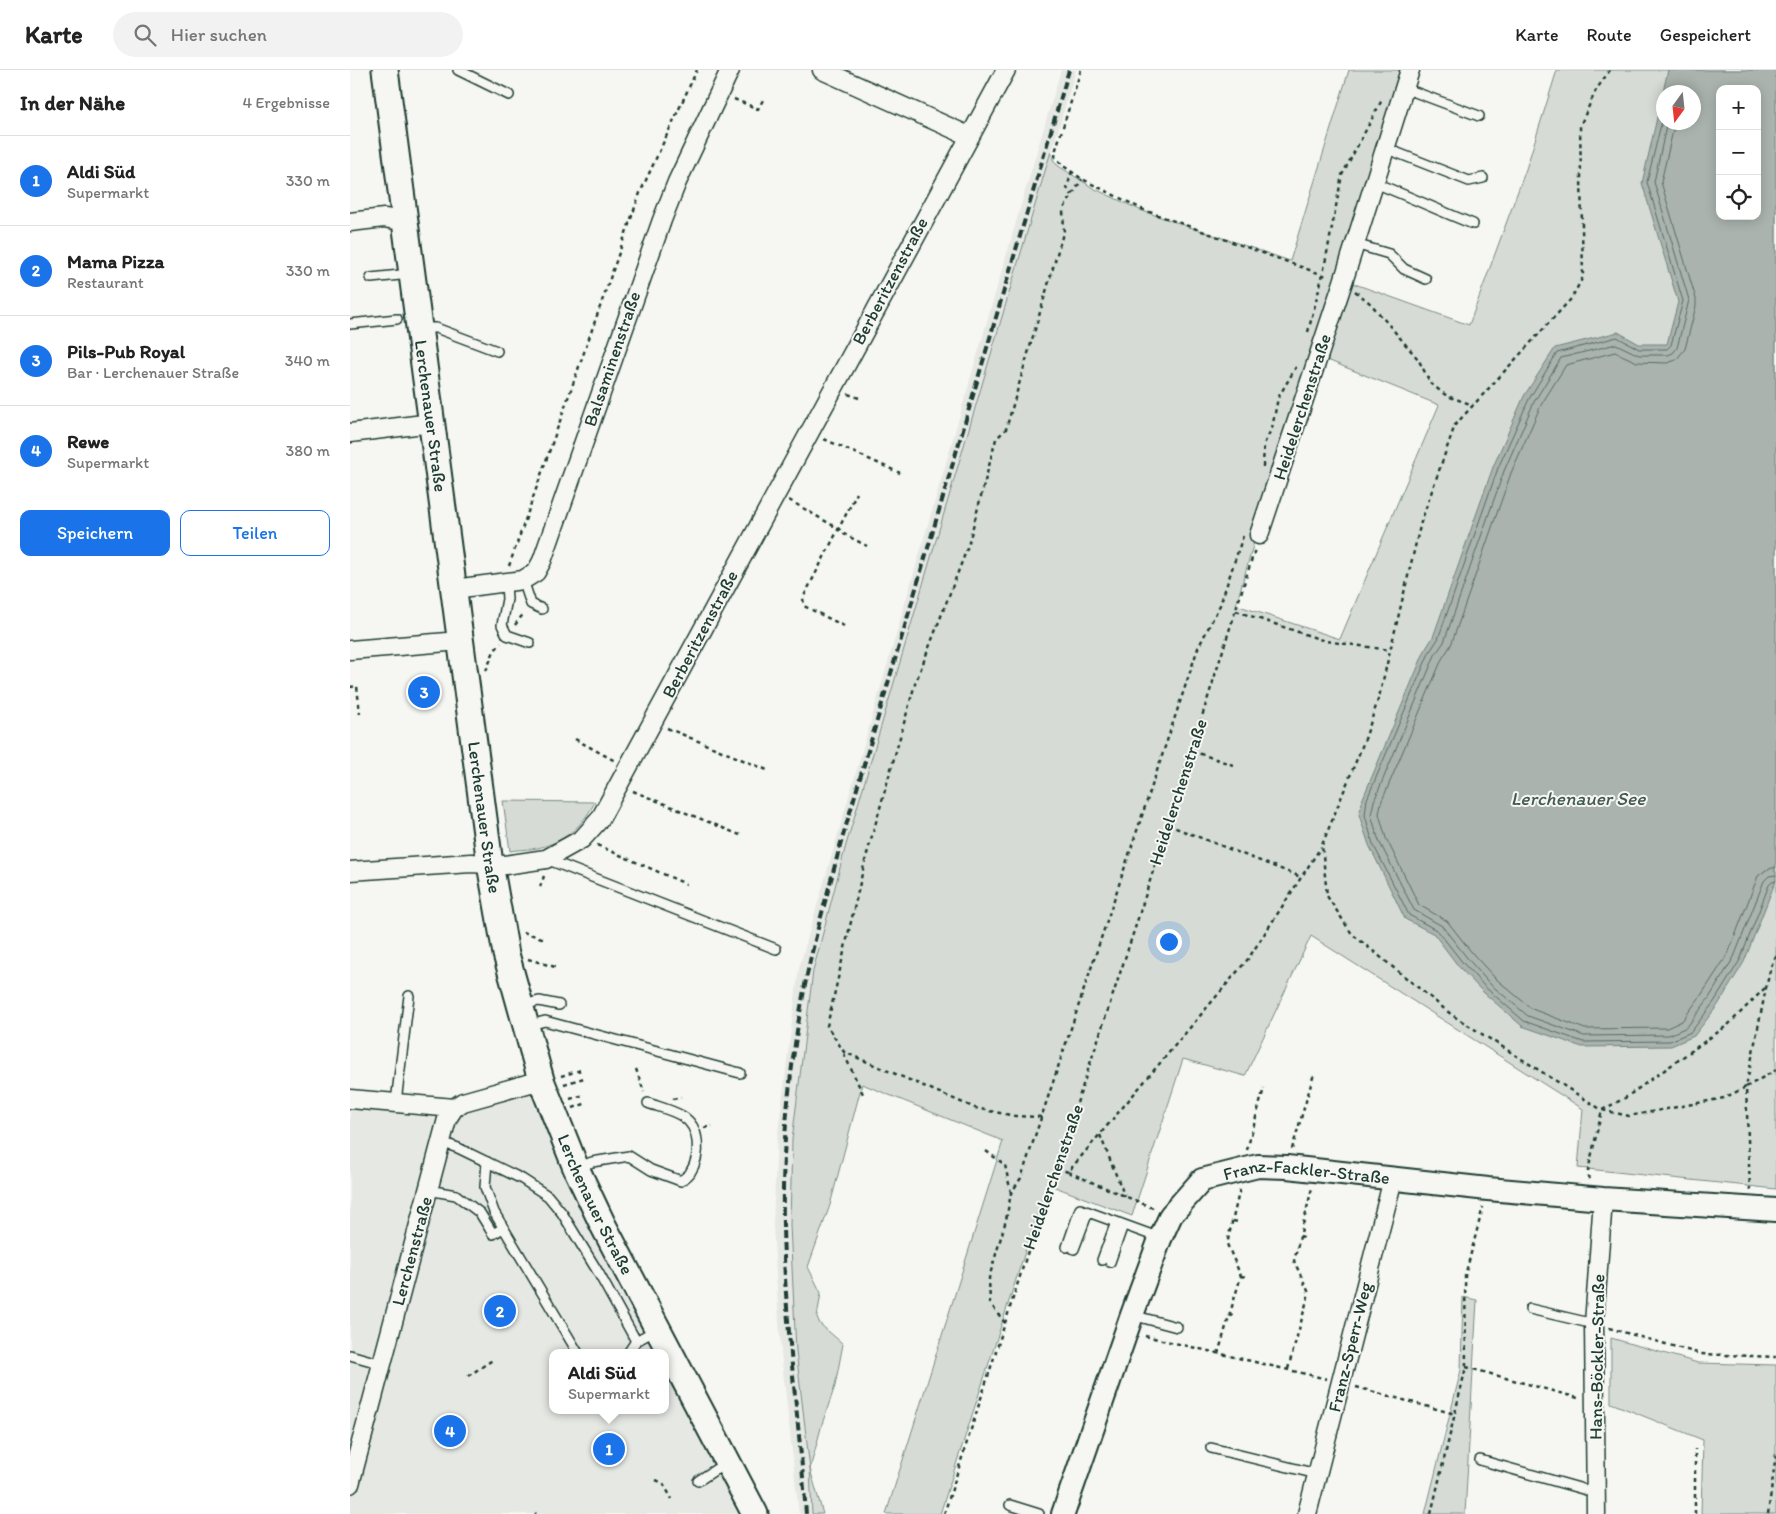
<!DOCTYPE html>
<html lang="de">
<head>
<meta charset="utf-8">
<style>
	body { margin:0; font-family:Itim,sans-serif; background:#f2f2f2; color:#222 }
	.controls { position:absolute; right:15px; top:15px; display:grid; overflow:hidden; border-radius:10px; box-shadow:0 2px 12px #0003 }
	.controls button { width:45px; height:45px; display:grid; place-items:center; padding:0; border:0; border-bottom:1px solid #e0e0e0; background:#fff; color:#222; font:25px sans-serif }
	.compass { position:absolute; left:1306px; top:15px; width:45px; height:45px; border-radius:50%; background:#fff; box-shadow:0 2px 12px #0003; rotate:195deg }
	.you { position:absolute; left:818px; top:871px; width:18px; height:18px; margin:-12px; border:4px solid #fff; border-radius:50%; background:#1a73e8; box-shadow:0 0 0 8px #1a73e833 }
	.badge { display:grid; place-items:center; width:32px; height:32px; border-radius:50%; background:#1a73e8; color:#fff; font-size:16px; font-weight:700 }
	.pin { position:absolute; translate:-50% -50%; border:2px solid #fff; box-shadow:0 1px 5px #0006 }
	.popup { position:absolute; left:199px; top:1279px; width:120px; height:65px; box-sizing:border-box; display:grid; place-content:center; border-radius:10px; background:#fff; filter:drop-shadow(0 1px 4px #0005); font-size:16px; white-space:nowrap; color:#767676 }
	.popup b { font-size:19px; color:#222 }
	.popup::after { content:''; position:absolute; left:50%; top:100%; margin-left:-10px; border:10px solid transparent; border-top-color:#fff }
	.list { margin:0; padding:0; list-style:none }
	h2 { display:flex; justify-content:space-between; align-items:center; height:65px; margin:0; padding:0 20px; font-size:21px }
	h2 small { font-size:16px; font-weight:400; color:#767676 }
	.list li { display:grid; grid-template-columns:32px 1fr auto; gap:15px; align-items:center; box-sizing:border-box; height:90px; padding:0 20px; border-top:1px solid #e0e0e0 }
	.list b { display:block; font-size:19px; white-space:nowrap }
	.list p { margin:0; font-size:16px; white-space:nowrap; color:#767676 }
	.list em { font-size:16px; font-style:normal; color:#767676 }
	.actions { display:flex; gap:10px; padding:15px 20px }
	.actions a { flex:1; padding:11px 0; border:1px solid #1a73e8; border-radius:10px; text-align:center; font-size:18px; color:#1a73e8 }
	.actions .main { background:#1a73e8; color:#fff }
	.icon { flex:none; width:28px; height:28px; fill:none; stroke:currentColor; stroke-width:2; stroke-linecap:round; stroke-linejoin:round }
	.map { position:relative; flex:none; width:1426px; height:1444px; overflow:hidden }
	header { display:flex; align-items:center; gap:30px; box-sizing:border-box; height:70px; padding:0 25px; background:#fff; border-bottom:1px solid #e0e0e0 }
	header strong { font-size:24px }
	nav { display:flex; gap:28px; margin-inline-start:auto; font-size:18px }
	.search { width:350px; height:45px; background:#f2f2f2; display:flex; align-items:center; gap:12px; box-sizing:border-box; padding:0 18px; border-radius:28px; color:#767676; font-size:19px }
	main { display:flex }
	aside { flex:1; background:#fff }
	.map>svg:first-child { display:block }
	.built { fill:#e6e8e4; fill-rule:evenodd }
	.green { fill:#d6dbd6; stroke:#7a8c85; fill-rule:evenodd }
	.water { fill:#aab3ae; stroke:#72847d; fill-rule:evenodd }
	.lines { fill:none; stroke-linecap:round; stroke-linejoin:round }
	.shore { stroke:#576c65; stroke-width:1 }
	.service-casing { stroke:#1f3d34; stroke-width:12 }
	.minor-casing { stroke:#1f3d34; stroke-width:21 }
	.tertiary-casing { stroke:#1f3d34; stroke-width:26 }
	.secondary-casing { stroke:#1f3d34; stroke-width:29 }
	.path { stroke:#1f3d34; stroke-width:2.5; stroke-dasharray:4 4; stroke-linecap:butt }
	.service { stroke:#f6f6f2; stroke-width:9 }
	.minor { stroke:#f6f6f2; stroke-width:18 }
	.tertiary { stroke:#f6f6f2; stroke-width:22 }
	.secondary { stroke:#f6f6f2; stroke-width:25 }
	.rail { stroke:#1f3d34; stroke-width:4; stroke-dasharray:8 4; stroke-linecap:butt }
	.labels { text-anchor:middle; stroke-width:4; stroke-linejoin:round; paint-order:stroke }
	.street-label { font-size:18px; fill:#1f3d34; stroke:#f6f6f2 }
	.water-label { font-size:19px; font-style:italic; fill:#425a52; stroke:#f6f6f2 }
</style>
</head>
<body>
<header>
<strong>Karte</strong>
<div class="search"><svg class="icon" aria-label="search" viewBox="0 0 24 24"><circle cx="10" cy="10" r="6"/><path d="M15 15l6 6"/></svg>Hier suchen</div>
<nav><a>Karte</a><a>Route</a><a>Gespeichert</a></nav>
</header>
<main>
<aside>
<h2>In der Nähe<small>4 Ergebnisse</small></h2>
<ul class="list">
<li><span class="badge">1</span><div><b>Aldi Süd</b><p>Supermarkt</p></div><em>330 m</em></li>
<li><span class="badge">2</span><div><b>Mama Pizza</b><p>Restaurant</p></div><em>330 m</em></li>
<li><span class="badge">3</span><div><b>Pils-Pub Royal</b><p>Bar · Lerchenauer Straße</p></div><em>340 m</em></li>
<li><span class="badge">4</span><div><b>Rewe</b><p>Supermarkt</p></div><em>380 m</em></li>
</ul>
<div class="actions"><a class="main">Speichern</a><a>Teilen</a></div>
</aside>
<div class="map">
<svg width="1426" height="1444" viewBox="0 0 1426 1444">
	<rect width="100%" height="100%" fill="#f6f6f2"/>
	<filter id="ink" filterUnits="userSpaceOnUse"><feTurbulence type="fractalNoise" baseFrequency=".02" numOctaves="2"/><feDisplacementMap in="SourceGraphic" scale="10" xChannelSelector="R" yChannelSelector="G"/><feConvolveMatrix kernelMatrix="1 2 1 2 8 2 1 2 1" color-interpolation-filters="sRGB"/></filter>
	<g filter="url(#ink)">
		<g class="built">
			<polygon points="711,0 726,0 496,775 463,901 442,1070 440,1155 446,1281 460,1399 462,1444 449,1444 431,1282 423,1155 427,1070 449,898 664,159"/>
			<path d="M193 1011 401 1444H0V1030L97 1038ZM203 1283H315V1340H203Z"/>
		</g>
		<g class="green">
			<path d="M999 0H1055L991 209 1119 255 1176 99 1207 0H1426V1119L1228 1098 1233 1039 961 866 895 1006 833 989 782 1146 697 1114 590 1444H536L653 1071 512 1014 480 1135 458 1197 471 1223 467 1247 470 1254 493 1274 485 1316 472 1354 460 1399 473 1444H462L460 1399 446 1281 440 1155 442 1070 463 901 496 775 701 81 703 89 707 95 743 118 790 140 940 191ZM1370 19H1407V146H1370ZM1314 22H1344V52H1314ZM965 285 1089 335 990 569 886 535 912 444Z"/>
			<path d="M153 731 245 732C234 753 219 769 195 776 184 780 171 779 160 781Z"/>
			<polygon points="1113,1227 1127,1230 1115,1444 1075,1444 1111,1300"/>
			<polygon points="1261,1268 1348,1293 1426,1295 1426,1444 1351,1444 1353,1370 1261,1333"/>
		</g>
		<path class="water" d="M1318 0H1426V795L1424 801 1426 802V810L1394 892 1368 935 1344 966 1321 976 1232 977 1172 956 1133 922 1109 897 1084 864 1055 849 1019 775 1009 745 1013 728 1075 580 1083 567 1143 397 1174 326 1205 278 1268 262 1289 274H1317L1328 232 1292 113ZM1370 19H1407V146H1370ZM1314 22H1344V52H1314Z"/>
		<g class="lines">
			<g class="shore">
				<polyline points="1314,42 1297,112 1333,231 1321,275 1317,279 1289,279 1267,267 1207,283 1179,329 1148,398 1088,569 1079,583 1017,729 1015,745 1023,774 1059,845 1088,861 1113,893 1136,918 1174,951 1233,972 1320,971 1341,962 1364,932 1390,890 1419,815 1422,812 1426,811"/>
				<polyline points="1317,52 1304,112 1339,230 1327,278 1323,283 1318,285 1289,285 1266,274 1211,288 1184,332 1154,401 1094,572 1085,585 1024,731 1021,745 1029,771 1064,840 1092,856 1118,889 1140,914 1178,946 1234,966 1319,965 1337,957 1359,928 1384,887 1414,811 1419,806 1426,805"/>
				<polyline points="1325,52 1311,112 1346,229 1346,236 1335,279 1326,290 1317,293 1287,292 1265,282 1216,295 1191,335 1161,403 1101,575 1092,589 1031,733 1029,744 1036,768 1069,835 1097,851 1123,884 1145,908 1182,939 1235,959 1317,958 1332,951 1352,924 1378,884 1408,806 1416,800 1426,797"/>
			</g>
			<defs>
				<g id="service">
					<polyline points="108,0 159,25"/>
					<polyline points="1054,18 1129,46"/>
					<polyline points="1035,78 1119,111 1133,108"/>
					<path d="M1025 113C1058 126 1090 141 1123 154"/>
					<polyline points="1005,174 1039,184 1054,199 1076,209"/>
					<polyline points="21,208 60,204"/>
					<polyline points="0,254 47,249"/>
					<polyline points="72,258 86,258 147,281"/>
					<polyline points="173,510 181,534 192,539"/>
					<polyline points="156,514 157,529 152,555 157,565 180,573"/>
					<polyline points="196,789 426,879"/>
					<polyline points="173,935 189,931 209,935"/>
					<polyline points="176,956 195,951 390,1003"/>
					<polyline points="46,1032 59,926"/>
					<polyline points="91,1072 108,1078 172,1109 198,1126 212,1143 248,1202 286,1271 306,1260"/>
					<polyline points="137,1092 135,1117 144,1142 228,1283"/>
					<path d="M227 1098 242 1092 279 1086 301 1100 331 1111C334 1108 338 1106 340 1103 351 1086 351 1057 332 1046 322 1040 309 1037 298 1033"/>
					<polyline points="78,1120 106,1125 130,1143 143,1164 153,1158"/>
					<polyline points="717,1177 730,1139 810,1168"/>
					<polyline points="724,1179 738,1142"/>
					<polyline points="752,1190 766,1152"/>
					<polyline points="760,1192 773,1155"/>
					<polyline points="1180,1239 1244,1254"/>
					<polyline points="782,1245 827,1257"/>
					<polyline points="278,1283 286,1271"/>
					<polyline points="0,1285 32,1294"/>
					<polyline points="861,1378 967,1404"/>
					<polyline points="1130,1390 1247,1423"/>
					<polyline points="348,1411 377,1392"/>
					<polyline points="660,1435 689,1444"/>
				</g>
				<g id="minor">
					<polyline points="472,0 619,66"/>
					<polyline points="0,152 34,148 55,151"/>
					<polyline points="0,363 82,353"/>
					<polyline points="909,465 993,212 1060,0"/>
					<polyline points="104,519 173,510 186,502 192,491 312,150 327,112 380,0"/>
					<polyline points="0,580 110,571"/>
					<polyline points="0,801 121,793 155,795 196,789 232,769 250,749 656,0"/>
					<polyline points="0,1029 104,1038"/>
					<polyline points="0,1414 97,1049 104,1038 113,1032 191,1010"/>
					<polyline points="957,1444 1043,1109"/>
					<polyline points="1246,1444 1244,1254 1253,1129"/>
				</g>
				<g id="tertiary">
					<path id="s1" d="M713 1444 782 1245 810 1169 821 1145 852 1110 908 1096 937 1097 1138 1119 1253 1129 1426 1140"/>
				</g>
				<g id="secondary">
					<path id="s2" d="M35 0 140 794 156 884 191 1010 226 1098 253 1155 405 1444"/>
				</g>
			</defs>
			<use href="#service" class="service-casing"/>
			<use href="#minor" class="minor-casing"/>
			<use href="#tertiary" class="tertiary-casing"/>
			<use href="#secondary" class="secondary-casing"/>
			<g class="path">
				<polyline points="731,0 706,79 705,87 715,97 732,109 794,140 979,207"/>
				<polyline points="1260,0 1246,20 1230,56 1233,207 1221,229 1105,355 1071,452 1029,627 1015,669 972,775 977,826 1002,864 1102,945 1252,1040 1279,1046 1374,1028 1396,1017 1416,918 1421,896 1426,886"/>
				<polyline points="384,29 408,39 413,30"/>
				<polyline points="722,101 717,118 722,125"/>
				<polyline points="1005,221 1021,234 1068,289 1081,314 1097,326 1123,335"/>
				<polyline points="958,262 973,204 992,105 1033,28"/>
				<polyline points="498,324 509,328"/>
				<polyline points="474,369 550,403"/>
				<polyline points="913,397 914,374 922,358 928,328 946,297"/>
				<polyline points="439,430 489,459 492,463 517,476"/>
				<polyline points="159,496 290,123 347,0"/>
				<polyline points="886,541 975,571 1040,580"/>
				<polyline points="165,555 174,543"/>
				<polyline points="494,556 454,536 453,528 507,423"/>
				<polyline points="136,601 144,581 151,573"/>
				<polyline points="0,617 7,616 10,644"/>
				<polyline points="317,658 417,700"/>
				<polyline points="225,669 265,691"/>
				<polyline points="842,681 883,695"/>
				<polyline points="283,721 390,765"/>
				<polyline points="818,755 951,807"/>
				<polyline points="247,775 336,814"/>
				<polyline points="190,817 194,806"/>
				<polyline points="173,862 192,868 193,865"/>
				<polyline points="178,889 205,897 206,894"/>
				<polyline points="494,984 513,1024"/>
				<polyline points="286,999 294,1022"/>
				<polyline points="211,1006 231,1000"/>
				<polyline points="214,1014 234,1008"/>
				<polyline points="220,1029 234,1025"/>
				<polyline points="323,1029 331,1027"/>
				<polyline points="223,1038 237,1033"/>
				<polyline points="691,1047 665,1046 625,1038 494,982 477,956 515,791 565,614 618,476 646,369 656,359 714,160 713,140 732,109"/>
				<polyline points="354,1058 362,1056"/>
				<polyline points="750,1065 775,1127"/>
				<polyline points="942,1079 964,1004"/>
				<polyline points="897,1080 914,1018"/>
				<polyline points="636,1081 655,1095 661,1123"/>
				<polyline points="707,1098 718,1102"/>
				<polyline points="1240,1109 1237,1105 1252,1040 1275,1028 1378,955 1415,918"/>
				<polyline points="1400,1121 1396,1017 1426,1000"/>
				<polyline points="803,1138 718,1102 898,889 971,777"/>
				<polyline points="883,1151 888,1152"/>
				<polyline points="950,1166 957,1168"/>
				<polyline points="891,1206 896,1207"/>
				<polyline points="879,1245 886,1247"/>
				<polyline points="655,1253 640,1233 639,1208 656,1150 661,1123 671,1108 848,578 870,535 893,466"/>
				<polyline points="1259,1258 1351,1284 1426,1287"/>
				<polyline points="795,1266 977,1309"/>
				<polyline points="868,1284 891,1206 877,1174 890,1118"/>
				<polyline points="1116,1297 1228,1328"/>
				<polyline points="938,1299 959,1223 944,1191 962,1118"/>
				<polyline points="118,1306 144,1289"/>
				<polyline points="1006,1317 1105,1344"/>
				<polyline points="306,1410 313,1413 322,1429"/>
				<polyline points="185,1443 186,1444"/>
				<polyline points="594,1444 679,1178 785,858 905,479"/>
				<polyline points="1081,1444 1116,1297 1115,1206 1133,1137"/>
				<polyline points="1345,1444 1345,1379"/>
				<polyline points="1418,1444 1426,1384"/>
			</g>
			<use href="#service" class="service"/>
			<use href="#minor" class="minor"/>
			<use href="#tertiary" class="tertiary"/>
			<use href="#secondary" class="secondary"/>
			<path class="rail" d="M456 1444C448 1336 431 1228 433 1119 434 1048 443 975 457 905 466 861 479 819 490 776L719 0"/>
		</g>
	</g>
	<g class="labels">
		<g class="street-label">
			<text transform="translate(540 211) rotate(-62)" y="6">Berberitzenstraße</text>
			<text transform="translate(262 289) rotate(-71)" y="6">Balsaminenstraße</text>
			<text transform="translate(952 337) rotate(-72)" y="6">Heidelerchenstraße</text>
			<text dy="6" stroke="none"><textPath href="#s2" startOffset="349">Lerchenauer Straße</textPath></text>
			<text transform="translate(350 564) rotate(-62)" y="6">Berberitzenstraße</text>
			<text transform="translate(828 722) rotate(-72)" y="6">Heidelerchenstraße</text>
			<text dy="6" stroke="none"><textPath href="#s2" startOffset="754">Lerchenauer Straße</textPath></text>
			<text transform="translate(703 1107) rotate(-71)" y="6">Heidelerchenstraße</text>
			<text dy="6" stroke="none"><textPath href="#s1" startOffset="471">Franz-Fackler-Straße</textPath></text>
			<text dy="6" stroke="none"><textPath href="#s2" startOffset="1159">Lerchenauer Straße</textPath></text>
			<text transform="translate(62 1181) rotate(-75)" y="6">Lerchenstraße</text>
			<text transform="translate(1000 1277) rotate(-76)" y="6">Franz-Sperr-Weg</text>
			<text transform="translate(1247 1287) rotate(-89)" y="6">Hans-Böckler-Straße</text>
		</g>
		<g class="water-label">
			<text x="1228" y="735">Lerchenauer See</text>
		</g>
	</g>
</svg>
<div class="controls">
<button>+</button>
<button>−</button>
<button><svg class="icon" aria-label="locate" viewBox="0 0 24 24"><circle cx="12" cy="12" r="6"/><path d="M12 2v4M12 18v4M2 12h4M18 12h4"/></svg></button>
</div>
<svg class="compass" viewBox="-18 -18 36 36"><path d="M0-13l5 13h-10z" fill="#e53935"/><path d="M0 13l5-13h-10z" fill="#767676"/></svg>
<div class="you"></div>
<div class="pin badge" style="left:259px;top:1379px">1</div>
<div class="popup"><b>Aldi Süd</b>Supermarkt</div>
<div class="pin badge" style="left:150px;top:1241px">2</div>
<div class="pin badge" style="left:74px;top:622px">3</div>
<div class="pin badge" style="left:100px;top:1361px">4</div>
</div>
</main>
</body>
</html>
